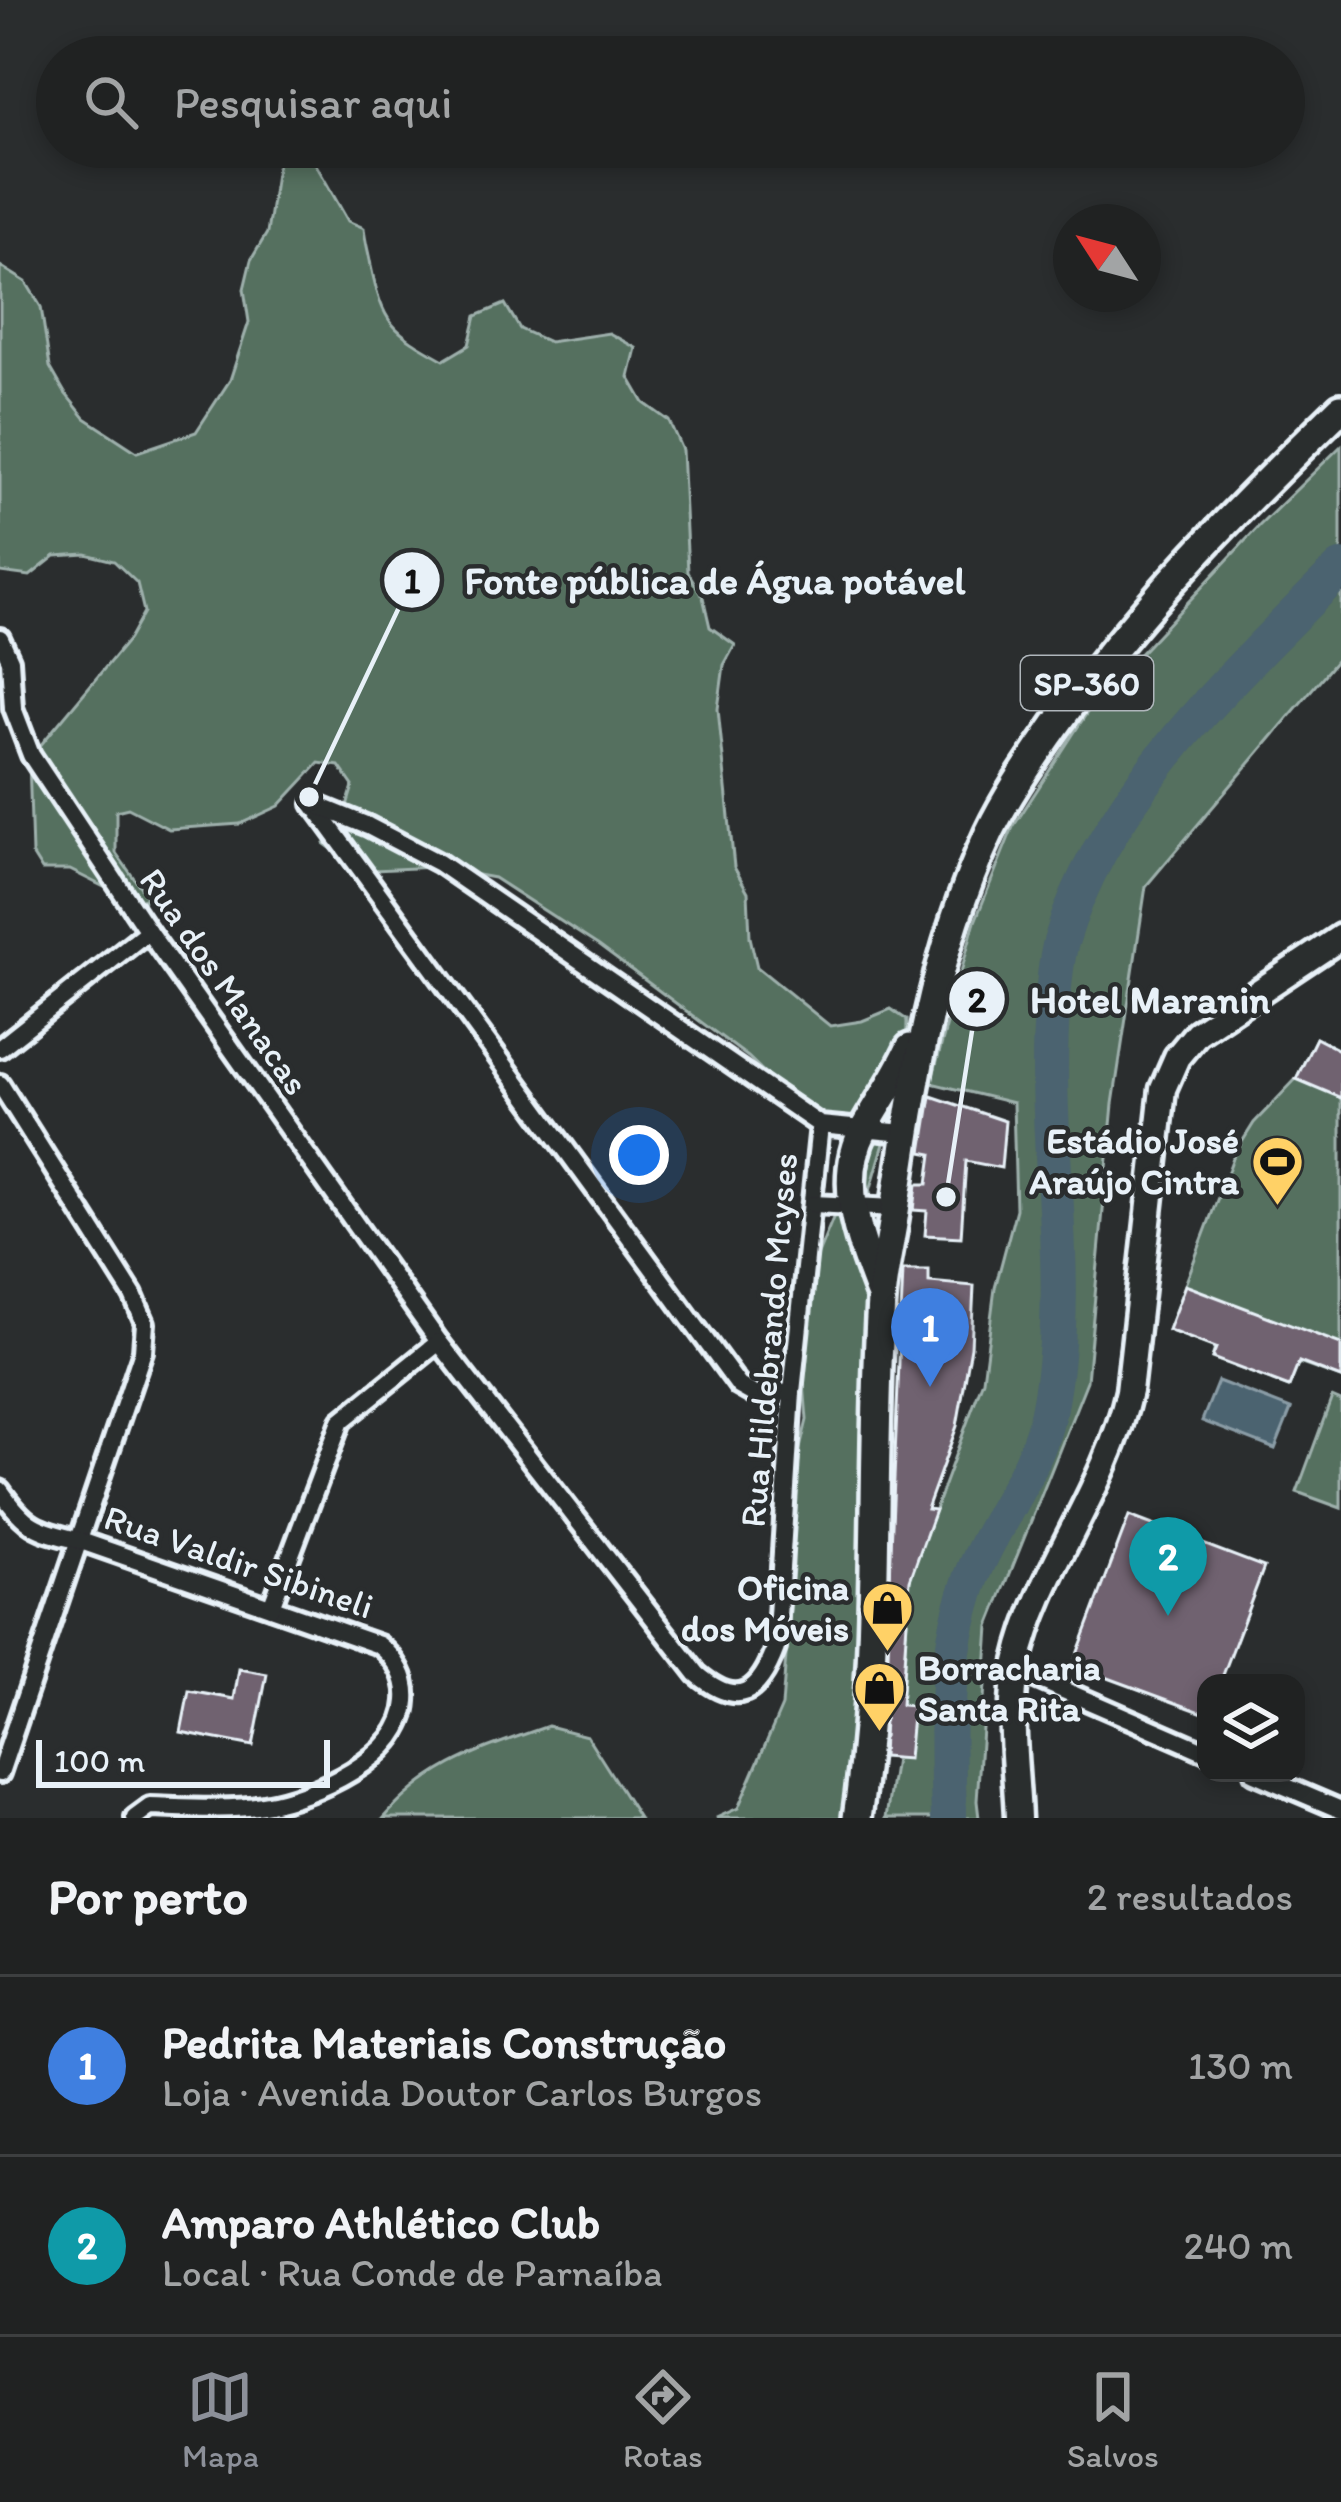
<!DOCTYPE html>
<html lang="pt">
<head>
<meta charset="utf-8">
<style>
	body { margin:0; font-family:Itim,sans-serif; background:#282a2a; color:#f1f3f6 }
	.controls { position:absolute; right:36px; bottom:36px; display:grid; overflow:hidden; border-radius:24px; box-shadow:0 6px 18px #0003 }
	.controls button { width:108px; height:108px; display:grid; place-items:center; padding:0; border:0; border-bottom:3px solid #3d3f40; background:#202222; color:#f1f3f6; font:60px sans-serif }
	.compass { position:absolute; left:1053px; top:204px; width:108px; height:108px; border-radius:50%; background:#202222; box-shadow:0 6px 18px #0003; rotate:306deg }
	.scale { position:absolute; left:36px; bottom:30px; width:294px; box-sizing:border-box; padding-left:12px; border:6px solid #e8f1f8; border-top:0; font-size:33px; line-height:42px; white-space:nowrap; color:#e8f1f8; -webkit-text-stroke:9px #2a2d2e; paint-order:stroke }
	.you { position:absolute; left:639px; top:1155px; width:42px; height:42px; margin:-30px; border:9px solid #fff; border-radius:50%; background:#1a73e8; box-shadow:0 0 0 18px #1a73e833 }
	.badge { display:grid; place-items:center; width:78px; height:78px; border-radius:50%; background:#8c9099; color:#fff; font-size:39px; font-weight:700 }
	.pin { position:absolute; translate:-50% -99px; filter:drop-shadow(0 3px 6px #0008) }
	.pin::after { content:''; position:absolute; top:63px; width:42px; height:36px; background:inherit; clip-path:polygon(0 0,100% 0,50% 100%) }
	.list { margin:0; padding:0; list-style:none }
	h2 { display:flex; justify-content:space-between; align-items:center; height:156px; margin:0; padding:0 48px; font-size:51px }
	h2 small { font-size:39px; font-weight:400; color:#a2a4a5 }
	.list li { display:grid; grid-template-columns:78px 1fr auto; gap:36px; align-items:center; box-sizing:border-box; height:180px; padding:0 48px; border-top:3px solid #3d3f40 }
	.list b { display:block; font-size:45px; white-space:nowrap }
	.list p { margin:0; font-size:39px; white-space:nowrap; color:#a2a4a5 }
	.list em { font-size:39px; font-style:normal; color:#a2a4a5 }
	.icon { flex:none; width:66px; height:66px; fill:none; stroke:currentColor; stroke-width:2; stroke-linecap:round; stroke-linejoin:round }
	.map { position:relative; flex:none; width:1341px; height:1818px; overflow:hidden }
	.search { position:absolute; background:#202222; box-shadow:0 6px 18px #0003; left:36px; right:36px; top:36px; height:132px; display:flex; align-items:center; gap:30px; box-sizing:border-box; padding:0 42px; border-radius:66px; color:#a2a4a5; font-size:45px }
	.sheet { height:516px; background:#202222 }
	nav { display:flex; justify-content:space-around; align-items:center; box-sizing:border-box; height:168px; border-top:3px solid #3d3f40; background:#202222; font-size:33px; color:#a2a4a5 }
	nav a { display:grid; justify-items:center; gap:6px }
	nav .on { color:#8c9099 }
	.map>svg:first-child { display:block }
	.green { fill:#546f5f; stroke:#9eb0ac; stroke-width:3 }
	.water { fill:#4b636f; stroke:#8a9ca6; stroke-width:3 }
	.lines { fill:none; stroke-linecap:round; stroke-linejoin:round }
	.river { stroke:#4b636f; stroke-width:36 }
	.building { fill:#70626f; stroke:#e8f1f8; stroke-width:3 }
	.street-casing { stroke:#e8f1f8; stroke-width:26 }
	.secondary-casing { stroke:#e8f1f8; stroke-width:33 }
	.primary-casing { stroke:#e8f1f8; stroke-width:36 }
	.street { stroke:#2a2d2e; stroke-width:16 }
	.secondary { stroke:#2a2d2e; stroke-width:24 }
	.primary { stroke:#2a2d2e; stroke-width:27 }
	.labels { text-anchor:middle; stroke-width:9; stroke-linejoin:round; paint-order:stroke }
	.shield { fill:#2a2d2e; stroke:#afb6bb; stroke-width:3 }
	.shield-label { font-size:33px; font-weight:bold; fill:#e8f1f8 }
	.street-label { font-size:36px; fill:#e8f1f8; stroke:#2a2d2e }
	.poi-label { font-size:36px; font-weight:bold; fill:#e8f1f8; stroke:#2a2d2e; text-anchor:end }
	.leader { fill:none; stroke:#e8f1f8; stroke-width:4.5 }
	.callout-dot { fill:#e8f1f8; stroke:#2a2d2e; stroke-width:4.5 }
	.mark-label { font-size:36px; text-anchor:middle; font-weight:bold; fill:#111 }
	.callout-label { font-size:39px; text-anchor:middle; font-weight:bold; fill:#e8f1f8; stroke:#2a2d2e; stroke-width:9; stroke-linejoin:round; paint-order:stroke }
</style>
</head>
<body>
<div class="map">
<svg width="1341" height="1818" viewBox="0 0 1341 1818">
	<rect width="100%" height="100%" fill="#2a2d2e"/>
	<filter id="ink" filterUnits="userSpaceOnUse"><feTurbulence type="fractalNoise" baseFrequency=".00833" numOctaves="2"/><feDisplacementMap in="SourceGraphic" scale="24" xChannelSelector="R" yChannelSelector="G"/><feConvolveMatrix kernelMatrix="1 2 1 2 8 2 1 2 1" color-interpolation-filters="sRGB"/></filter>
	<g filter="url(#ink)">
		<g class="green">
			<path d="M280 147H306L348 221 364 228C365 241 369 253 371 266 383 325 392 331 444 360L469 345 476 316 505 304 520 329 549 342 609 333 636 348 629 377 644 403 669 421 682 450 688 572 703 597 710 627 735 645 724 665 718 709 734 867 748 892 750 937 757 967 830 1026 862 1021 891 1009 907 1020 906 1069 870 1191 879 1291 874 1588 845 1818H716L738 1808 782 1706 793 1568 790 1490 807 1420 803 1370 809 1276 845 1189 840 1131 816 1110 778 1095 771 1079 748 1057 599 946 494 878 434 867 374 870 344 858 325 844 340 829 353 786 339 766 319 763 279 806 240 824 169 829 128 808 116 811V853L146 895 142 906 70 870H42L32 854 29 759 129 639 144 612 137 583 114 561 86 554 55 556 30 576 0 572V266L26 282 41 307 50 367 65 393 85 418 137 452 196 432 230 380 249 322 244 289 251 260 267 233Z"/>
			<polygon points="1341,446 1341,655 1146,886 1113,1104 1087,1381 989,1626 977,1801 979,1818 886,1818 899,1733 910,1577 983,1380 995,1288 1016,1209 1013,1103 931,1083 974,924 1013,827 1092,705 1259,526"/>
			<polygon points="1316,1038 1341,1051 1341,1378 1299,1363 1289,1387 1212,1358 1215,1348 1168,1330 1234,1155 1254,1123 1296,1079"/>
			<polygon points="1332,1397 1341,1401 1341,1508 1297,1492"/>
			<path d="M548 1726 587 1736 639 1818H384C433 1762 481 1750 548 1726Z"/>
		</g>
		<polygon class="water" points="1218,1381 1291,1409 1275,1449 1202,1421"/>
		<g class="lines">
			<path class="river" d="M949 1818C947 1738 942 1662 969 1585 989 1526 1036 1474 1048 1412 1071 1297 1050 1183 1050 1068 1050 1036 1053 971 1061 942 1105 793 1235 675 1341 568"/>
		</g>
		<g class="building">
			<polygon points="1316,1038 1341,1051 1341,1098 1296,1079"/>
			<polygon points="931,1096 1005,1121 1001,1168 966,1161 961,1237 925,1235 927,1211 914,1210 917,1184 928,1184 932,1154 922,1152"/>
			<polygon points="903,1270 929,1270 929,1282 974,1286 971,1347 957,1426 927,1509 935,1510 910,1580 901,1705 913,1706 908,1759 882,1757"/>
			<polygon points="1185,1285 1341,1344 1341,1378 1299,1362 1289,1387 1212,1358 1216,1348 1168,1330"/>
			<polygon points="1129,1516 1264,1567 1220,1683 1206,1683 1206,1714 1073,1665"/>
			<polygon points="239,1669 267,1674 253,1746 181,1732 189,1691 234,1699"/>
		</g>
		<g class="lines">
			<defs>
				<g id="street">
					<path d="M0 638 10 660 13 708 31 755 148 931 439 1342 697 1674C738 1709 759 1694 776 1648L792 1392 820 1125"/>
					<polyline points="313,804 739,1386 755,1395 792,1392"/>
					<polyline points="314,804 368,826 439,863 820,1125 904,1133"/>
					<polyline points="0,1048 148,931"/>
					<polyline points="0,1084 133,1295 145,1323 143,1351 0,1773"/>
					<polyline points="813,1204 895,1208"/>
					<path d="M0 1490C25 1526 36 1531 78 1540L379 1645C396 1658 408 1678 406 1701 403 1758 313 1797 263 1805 226 1811 187 1808 150 1807L135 1818"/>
					<polyline points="271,1607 341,1421 439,1342"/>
					<polyline points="1017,1670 1206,1752"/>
					<polyline points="1254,1773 1341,1810"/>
				</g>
				<path id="secondary" d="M1018 1818C1016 1767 1007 1712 1018 1662 1039 1569 1107 1490 1129 1391L1163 1089 1177 1057 1197 1033 1341 937"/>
				<g id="primary">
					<path d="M879 1291C860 1241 836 1181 864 1129 879 1102 897 1077 910 1048"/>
					<path d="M857 1818C882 1647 870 1473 881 1301 883 1271 891 1241 895 1211 914 1081 933 954 989 833 1007 795 1032 760 1056 725 1138 608 1239 507 1341 408"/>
				</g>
			</defs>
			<use href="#street" class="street-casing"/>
			<use href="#secondary" class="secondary-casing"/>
			<use href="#primary" class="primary-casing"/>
			<use href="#street" class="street"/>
			<use href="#secondary" class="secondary"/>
			<use href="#primary" class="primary"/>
		</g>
	</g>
	<defs>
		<symbol id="stadium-pin" viewBox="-11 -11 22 30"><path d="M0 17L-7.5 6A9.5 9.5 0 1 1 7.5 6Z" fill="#ffd166" stroke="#2a2d2e"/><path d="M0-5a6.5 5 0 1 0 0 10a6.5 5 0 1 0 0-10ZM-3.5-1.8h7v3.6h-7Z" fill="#111"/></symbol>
		<symbol id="shop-pin" viewBox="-11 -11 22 30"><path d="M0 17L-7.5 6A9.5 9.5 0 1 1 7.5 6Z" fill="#ffd166" stroke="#2a2d2e"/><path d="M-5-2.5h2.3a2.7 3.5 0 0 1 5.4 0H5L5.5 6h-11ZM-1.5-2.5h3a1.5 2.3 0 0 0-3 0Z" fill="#111"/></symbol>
	</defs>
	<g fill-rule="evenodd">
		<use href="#stadium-pin" x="1248" y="1132" width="59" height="81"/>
		<use href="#shop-pin" x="858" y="1578" width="59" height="81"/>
		<use href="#shop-pin" x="850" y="1658" width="59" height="81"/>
	</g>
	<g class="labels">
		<rect class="shield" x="1021" y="656" width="132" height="54" rx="9"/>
		<g class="shield-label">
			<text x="1087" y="695">SP-360</text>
		</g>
		<g class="street-label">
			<text transform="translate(225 981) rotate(55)" y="13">Rua dos Manacas</text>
			<text transform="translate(768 1340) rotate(-85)" y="13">Rua Hildebrando Mcyses</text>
			<text transform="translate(239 1561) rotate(19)" y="13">Rua Valdir Sibineli</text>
		</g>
		<g class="poi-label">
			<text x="1239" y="1153">Estádio José<tspan x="1239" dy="41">Araújo Cintra</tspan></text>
			<text x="849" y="1600">Oficina<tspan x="849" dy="41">dos Móveis</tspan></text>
			<text x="918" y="1680" text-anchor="start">Borracharia<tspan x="918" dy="41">Santa Rita</tspan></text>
		</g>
	</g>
	<path class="leader" d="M309 797L412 580M946 1197L977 999"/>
	<g class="callout-dot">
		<circle cx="309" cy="797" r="12"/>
		<circle cx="946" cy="1197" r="12"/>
		<circle cx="412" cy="580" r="30"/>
		<circle cx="977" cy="999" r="30"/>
	</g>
	<g class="mark-label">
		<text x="412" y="593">1</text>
		<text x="977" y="1012">2</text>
	</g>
	<g class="callout-label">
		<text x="715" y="594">Fonte pública de Água potável</text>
		<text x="1150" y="1013">Hotel Maranin</text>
	</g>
</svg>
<div class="controls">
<button><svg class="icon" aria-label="layers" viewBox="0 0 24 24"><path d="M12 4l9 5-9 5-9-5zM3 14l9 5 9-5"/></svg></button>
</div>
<svg class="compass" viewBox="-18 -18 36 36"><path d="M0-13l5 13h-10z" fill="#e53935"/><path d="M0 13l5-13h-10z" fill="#a2a4a5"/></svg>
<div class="scale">100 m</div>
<div class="you"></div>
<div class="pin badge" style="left:930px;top:1387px;background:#3f7fe0">1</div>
<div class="pin badge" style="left:1168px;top:1616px;background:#0f9aa8">2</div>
<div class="search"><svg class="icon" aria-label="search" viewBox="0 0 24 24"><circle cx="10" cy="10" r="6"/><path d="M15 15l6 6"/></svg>Pesquisar aqui</div>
</div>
<section class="sheet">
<h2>Por perto<small>2 resultados</small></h2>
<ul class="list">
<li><span class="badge" style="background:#3f7fe0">1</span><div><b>Pedrita Materiais Construção</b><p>Loja · Avenida Doutor Carlos Burgos</p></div><em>130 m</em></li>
<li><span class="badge" style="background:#0f9aa8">2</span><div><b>Amparo Athlético Club</b><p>Local · Rua Conde de Parnaíba</p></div><em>240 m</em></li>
</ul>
</section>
<nav>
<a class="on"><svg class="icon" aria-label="map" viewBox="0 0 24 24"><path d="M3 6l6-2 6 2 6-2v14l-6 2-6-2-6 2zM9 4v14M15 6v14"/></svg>Mapa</a>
<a><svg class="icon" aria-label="directions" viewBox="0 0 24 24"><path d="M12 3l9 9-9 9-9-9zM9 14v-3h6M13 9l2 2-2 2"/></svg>Rotas</a>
<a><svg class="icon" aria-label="saved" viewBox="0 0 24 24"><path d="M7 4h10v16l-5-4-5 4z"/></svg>Salvos</a>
</nav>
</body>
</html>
